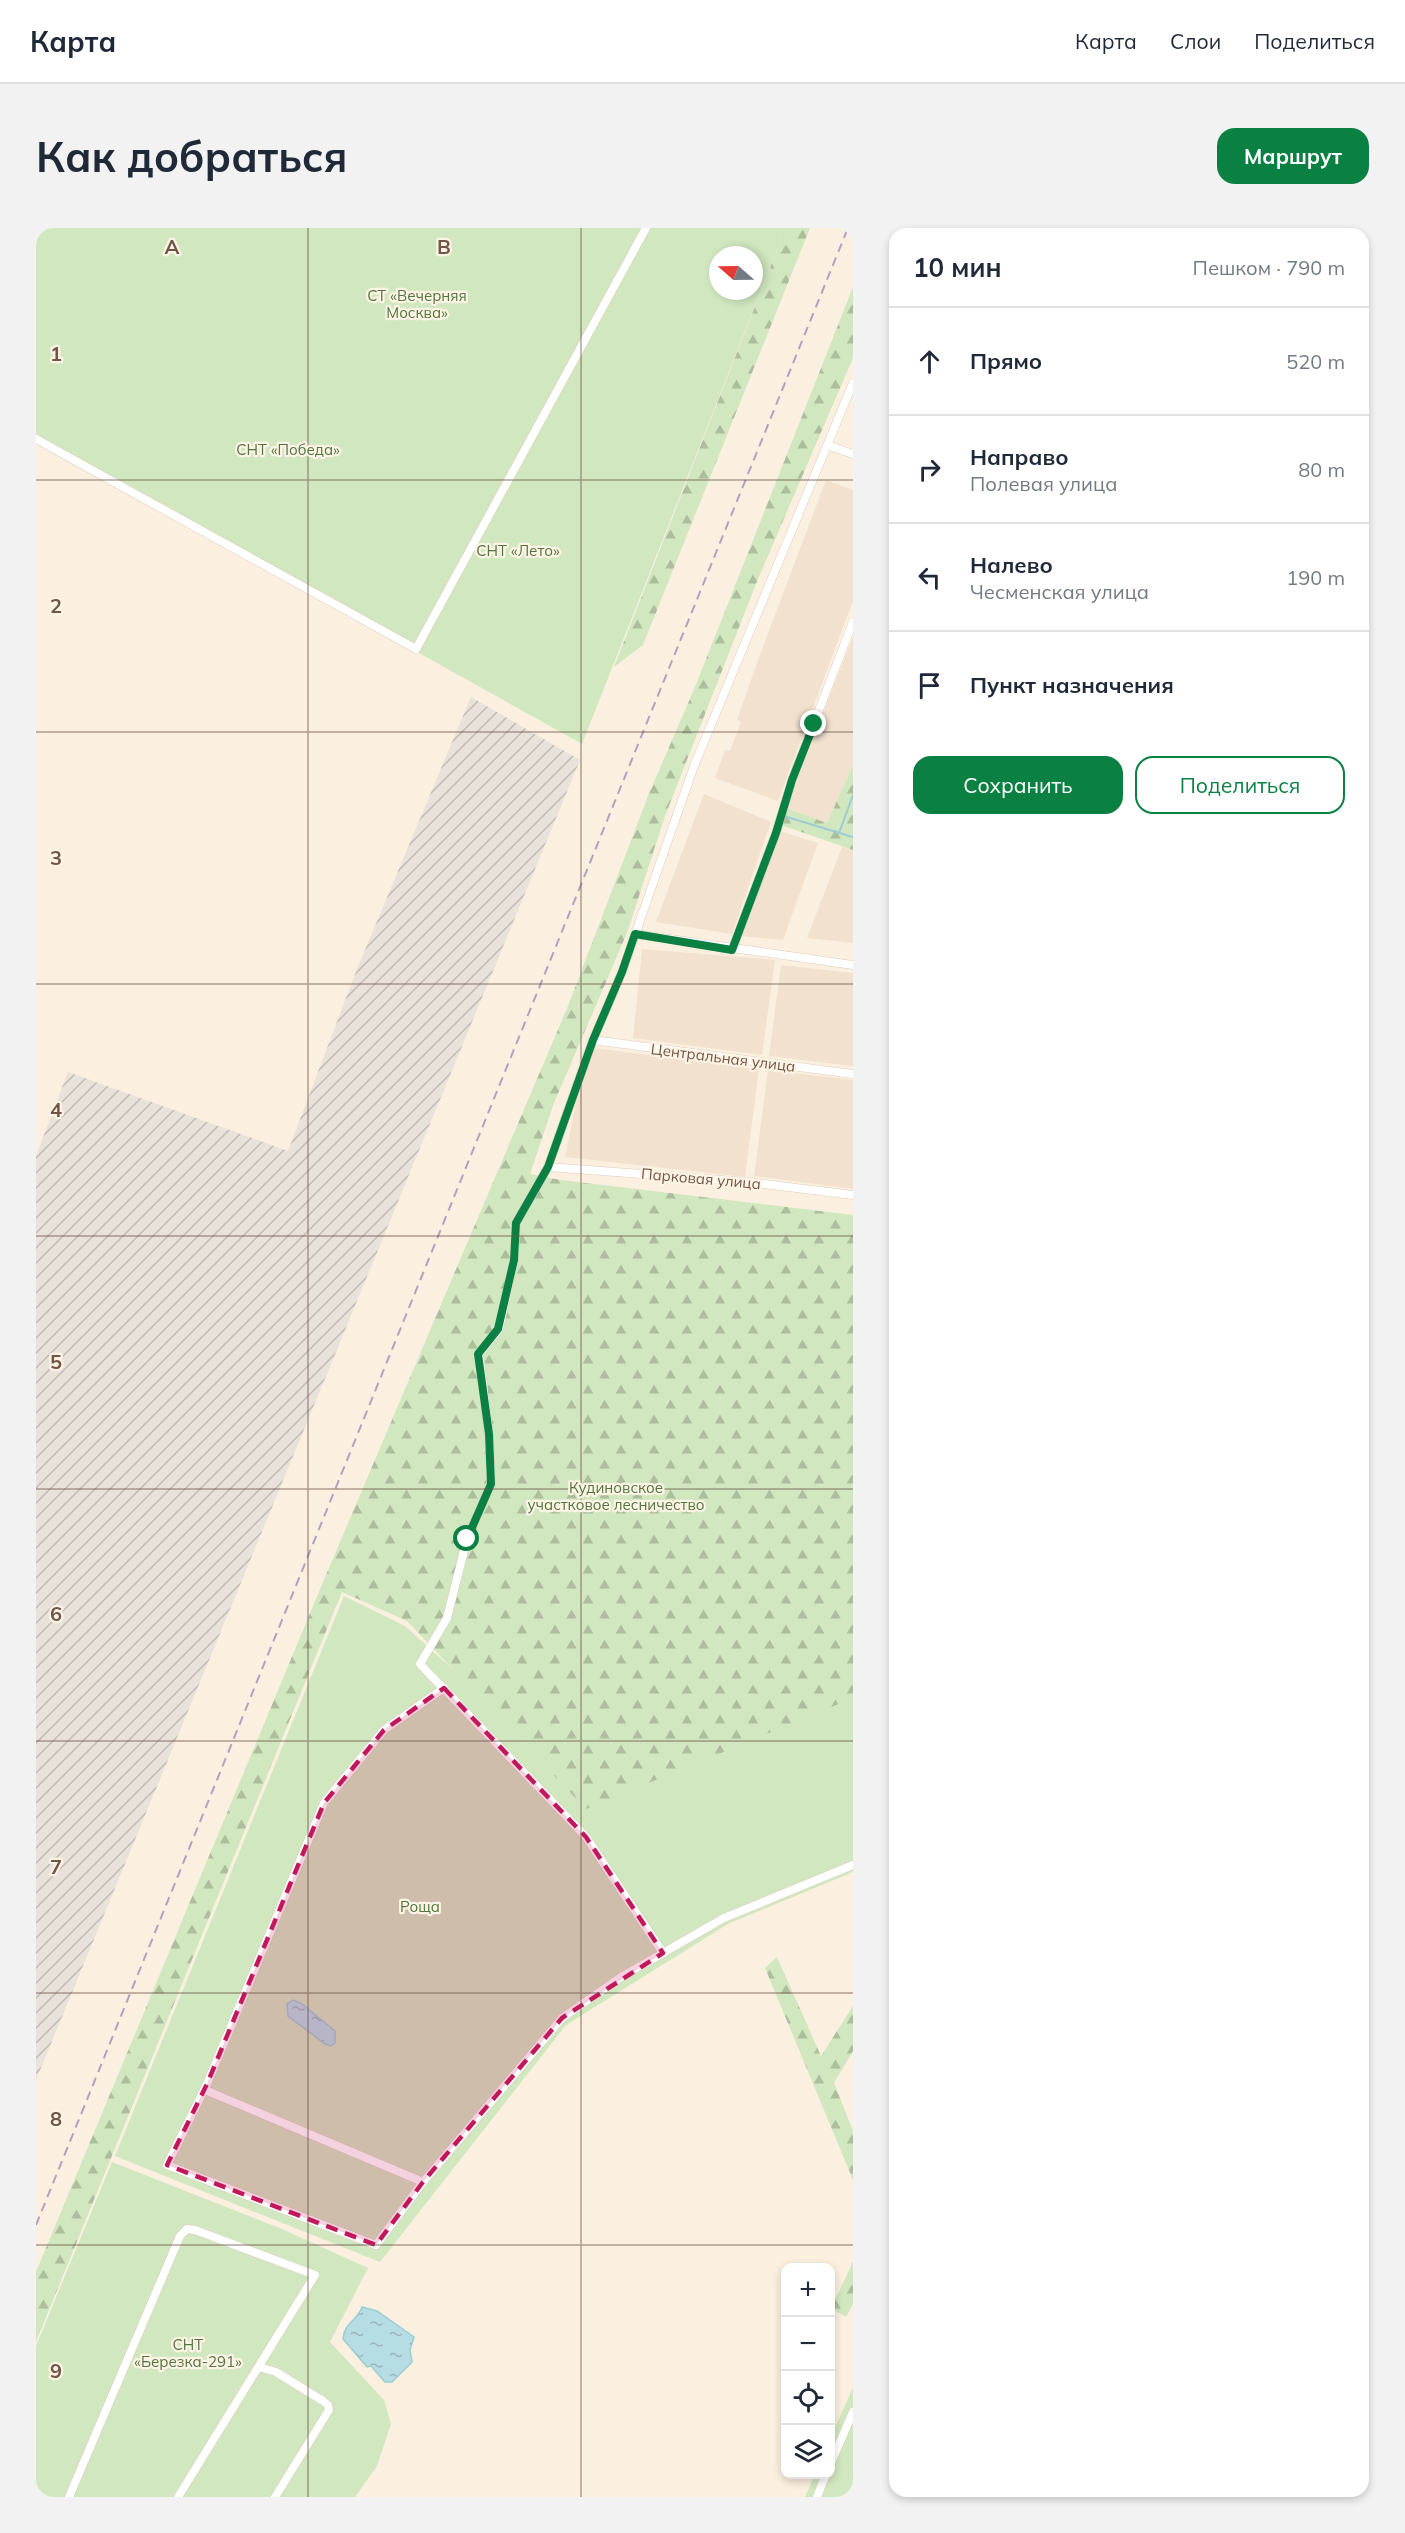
<!DOCTYPE html>
<html lang="ru">
<head>
<meta charset="utf-8">
<style>
	body { margin:0; font-family:Mulish,sans-serif; background:#f2f2f3; color:#1f2937 }
	.controls { position:absolute; right:18px; bottom:18px; display:grid; overflow:hidden; border-radius:12px; box-shadow:0 3px 9px #0003 }
	.controls button { width:54px; height:54px; display:grid; place-items:center; padding:0; border:0; border-bottom:2px solid #e0e1e3; background:#fff; color:#1f2937; font:30px sans-serif }
	.compass { position:absolute; left:673px; top:18px; width:54px; height:54px; border-radius:50%; background:#fff; box-shadow:0 3px 9px #0003; rotate:290deg }
	.stop { position:absolute; width:18px; height:18px; margin:-14px; border:4px solid #0b8043; border-radius:50%; background:#fff }
	.stop.end { background:#0b8043; border-color:#fff; box-shadow:0 2px 6px #0008 }
	.list { margin:0; padding:0; list-style:none }
	h2 { display:flex; justify-content:space-between; align-items:center; height:78px; margin:0; padding:0 24px; font-size:26px }
	h2 small { font-size:20px; font-weight:400; color:#747a83 }
	.list li { display:grid; grid-template-columns:39px 1fr auto; gap:18px; align-items:center; box-sizing:border-box; height:108px; padding:0 24px; border-top:2px solid #e0e1e3 }
	.list b { display:block; font-size:22px; white-space:nowrap }
	.list p { margin:0; font-size:20px; white-space:nowrap; color:#747a83 }
	.list em { font-size:20px; font-style:normal; color:#747a83 }
	.actions { display:flex; gap:12px; padding:18px 24px }
	.actions a { flex:1; padding:14px 0; border:2px solid #0b8043; border-radius:18px; text-align:center; font-size:21px; color:#0b8043 }
	.actions .main { background:#0b8043; color:#fff }
	.icon { flex:none; width:33px; height:33px; fill:none; stroke:currentColor; stroke-width:2; stroke-linecap:round; stroke-linejoin:round }
	.map { position:relative; flex:none; width:817px; height:2269px; overflow:hidden; border-radius:18px }
	header { display:flex; align-items:center; gap:36px; box-sizing:border-box; height:84px; padding:0 30px; background:#fff; border-bottom:2px solid #e0e1e3 }
	header strong { font-size:28px }
	nav { display:flex; gap:33px; margin-inline-start:auto; font-size:21px }
	.intro { display:flex; align-items:center; justify-content:space-between; box-sizing:border-box; height:144px; padding:0 36px }
	h1 { margin:0; font-size:42px }
	.button { padding:15px 27px; border-radius:18px; background:#0b8043; color:#fff; font-size:21px; font-weight:700 }
	main { display:flex; gap:36px; padding:0 36px }
	aside { flex:1; background:#fff; border-radius:18px; box-shadow:0 3px 9px #0003 }
	.map>svg:first-child { display:block }
	.residential { fill:#f2e1ce }
	.industrial { fill:url(#industrial-furrows) }
	.green { fill:#d0e7bf; fill-rule:evenodd }
	.forest { fill:url(#forest-firs) }
	.water { fill:url(#water-ripples); stroke:#9cccd4; stroke-width:1.5 }
	.lines { fill:none; stroke-linecap:round; stroke-linejoin:round }
	.stream { stroke:#9cccd4; stroke-width:2 }
	.minor-casing { stroke:#deccbc; stroke-width:9 }
	.minor { stroke:#fff; stroke-width:8 }
	.rail { stroke:#b2a0c2; stroke-width:2; stroke-dasharray:9 6; stroke-linecap:butt }
	.route { stroke:#0b8043; stroke-width:8 }
	.marked { fill:#c2185b; fill-opacity:0.2; stroke:#c2185b; stroke-width:4.5; stroke-dasharray:12 8; stroke-linejoin:round }
	.grid { fill:none; stroke:#705648; stroke-width:1.5; stroke-opacity:0.55 }
	.labels { text-anchor:middle; stroke-width:4.5; stroke-linejoin:round; paint-order:stroke }
	.park-label { font-size:15px; fill:#517641; stroke:#fef4e5 }
	.street-label { font-size:15px; fill:#705648; stroke:#fef4e5 }
	.grid-label { font-size:20px; text-anchor:middle; font-weight:bold; fill:#705648; stroke:#fef4e5; stroke-width:4.5; stroke-linejoin:round; paint-order:stroke }
</style>
</head>
<body>
<header>
<strong>Карта</strong>
<nav><a>Карта</a><a>Слои</a><a>Поделиться</a></nav>
</header>
<div class="intro"><h1>Как добраться</h1><a class="button">Маршрут</a></div>
<main>
<div class="map">
<svg width="817" height="2269" viewBox="0 0 817 2269">
	<defs>
		<pattern id="industrial-furrows" width="10" height="10" patternUnits="userSpaceOnUse" patternTransform="scale(1.5)"><rect width="10" height="10" fill="#e9e2db"/><path d="M-1 1l2-2M0 10L10 0M9 11l2-2" fill="none" stroke="#c1bab4"/></pattern>
		<pattern id="forest-firs" width="22" height="20" patternUnits="userSpaceOnUse" patternTransform="scale(1.5)"><rect width="22" height="20" fill="#d0e7bf"/><path d="M5 1l3.5 6h-7zM16 11l3.5 6h-7z" fill="#adbe9d"/></pattern>
		<pattern id="water-ripples" width="26" height="14" patternUnits="userSpaceOnUse" patternTransform="scale(1.5)"><rect width="26" height="14" fill="#b5dde3"/><path d="M2 4q2-2 4 0t4 0M15 11q2-2 4 0t4 0" fill="none" stroke="#98b6ba"/></pattern>
	</defs>
	<rect width="100%" height="100%" fill="#fbf0df"/>
	<g class="residential">
		<polygon points="790,252 817,262 817,373 742,573 679,550 689,522 694,523 705,494 701,492 722,432"/>
		<polygon points="817,409 817,537 791,595 750,580"/>
		<polygon points="668,566 735,594 696,706 620,694"/>
		<polygon points="744,603 782,615 747,712 706,708"/>
		<polygon points="806,619 817,622 817,715 771,710"/>
		<polygon points="606,721 739,732 726,827 597,810"/>
		<polygon points="745,737 817,745 817,838 733,828"/>
		<polygon points="558,820 723,841 709,949 529,929 544,855"/>
		<polygon points="732,842 817,852 817,961 718,948"/>
	</g>
	<polygon class="industrial" points="435,469 544,532 0,1852 0,928 32,844 252,923 321,741"/>
	<g class="green">
		<path d="M0 0H741L745 12 546 516 0 211ZM682 27H718V63H682Z"/>
		<polygon points="308,1368 369,1398 421,1445 550,1581 817,1458 817,1644 692,1696 530,1797 344,2034 79,1928"/>
		<polygon points="76,1934 246,2001 332,2040 294,2114 348,2172 355,2196 341,2238 319,2269 0,2269 0,2118"/>
		<polygon points="817,2159 817,2269 769,2269 779,2247 794,2246 795,2209"/>
	</g>
	<g class="forest">
		<polygon points="741,0 774,0 607,417 578,439 745,12"/>
		<polygon points="817,59 817,130 722,351 629,588 591,705 518,875 494,946 525,952 817,987 817,1470 550,1581 371,1393 306,1364 0,2114 0,2044 287,1354 532,778 612,568 659,459"/>
		<polygon points="817,537 817,622 748,598 746,594 750,580 791,595"/>
		<polygon points="741,1729 785,1828 817,1778 817,1823 798,1855 817,1903 817,1952 729,1740"/>
		<polygon points="817,2034 817,2076 810,2089 795,2080"/>
	</g>
	<g class="water">
		<polygon points="257,1772 266,1776 299,1803 299,1815 295,1818 289,1816 252,1788 251,1776"/>
		<path d="M326 2079 341 2083 378 2109 374 2122 376 2134 356 2154H349L335 2138 331 2139 307 2111C308 2095 321 2093 326 2079Z"/>
	</g>
	<g class="lines">
		<g class="stream">
			<polyline points="751,589 817,609"/>
			<polyline points="803,605 817,567"/>
		</g>
		<defs>
			<g id="minor">
				<polyline points="0,211 380,421 610,0"/>
				<polyline points="791,217 817,226"/>
				<polyline points="599,706 817,737"/>
				<polyline points="696,722 740,605 756,552 817,394"/>
				<polyline points="557,812 817,846"/>
				<polyline points="512,939 712,954 817,967"/>
				<polyline points="408,1460 348,1502 288,1575 171,1856 131,1937 340,2017 387,1954 526,1790 585,1749 688,1690 817,1637"/>
				<polyline points="627,1725 550,1609 384,1436 411,1390 431,1311 455,1256 453,1206 443,1126 463,1101 478,1032 480,995 512,939 557,812 586,744 658,538 817,155"/>
				<polyline points="169,1862 387,1954"/>
				<polyline points="223,2139 240,2144 287,2173 292,2177 293,2182 239,2269"/>
				<polyline points="794,2237 817,2184"/>
				<polyline points="33,2269 144,2008 151,2001 159,2002 279,2047 142,2269"/>
				<polyline points="781,2269 790,2246"/>
			</g>
		</defs>
		<use href="#minor" class="minor-casing"/>
		<use href="#minor" class="minor"/>
		<polyline class="rail" points="0,1997 812,0"/>
	</g>
	<g class="lines">
		<polyline class="route" points="431,1311 455,1256 453,1206 442,1126 462,1101 478,1032 480,995 512,939 557,812 586,744 599,706 696,722 740,605 756,552 778,496"/>
	</g>
	<path class="marked" d="M408 1460 550 1609 627 1725 526 1790 387 1954 340 2017 131 1937 171 1856 288 1575 348 1502Z"/>
	<path class="grid" d="M272 0V2269M545 0V2269M0 252H817M0 504H817M0 756H817M0 1008H817M0 1261H817M0 1513H817M0 1765H817M0 2017H817"/>
	<g class="labels">
		<g class="park-label">
			<text x="381" y="73">СТ «Вечерняя<tspan x="381" dy="17">Москва»</tspan></text>
			<text x="252" y="227">СНТ «Победа»</text>
			<text x="482" y="328">СНТ «Лето»</text>
			<text x="580" y="1265">Кудиновское<tspan x="580" dy="17">участковое лесничество</tspan></text>
			<text x="384" y="1684">Роща</text>
			<text x="152" y="2122">СНТ<tspan x="152" dy="17">«Березка-291»</tspan></text>
		</g>
		<g class="street-label">
			<text transform="translate(687 830) rotate(7)" y="5">Центральная улица</text>
			<text transform="translate(665 951) rotate(5)" y="5">Парковая улица</text>
		</g>
	</g>
	<g class="grid-label">
		<text x="136" y="26">A</text>
		<text x="408" y="26">B</text>
		<text x="20" y="133">1</text>
		<text x="20" y="385">2</text>
		<text x="20" y="637">3</text>
		<text x="20" y="889">4</text>
		<text x="20" y="1141">5</text>
		<text x="20" y="1393">6</text>
		<text x="20" y="1646">7</text>
		<text x="20" y="1898">8</text>
		<text x="20" y="2150">9</text>
	</g>
</svg>
<div class="controls">
<button>+</button>
<button>−</button>
<button><svg class="icon" aria-label="locate" viewBox="0 0 24 24"><circle cx="12" cy="12" r="6"/><path d="M12 2v4M12 18v4M2 12h4M18 12h4"/></svg></button>
<button><svg class="icon" aria-label="layers" viewBox="0 0 24 24"><path d="M12 4l9 5-9 5-9-5zM3 14l9 5 9-5"/></svg></button>
</div>
<svg class="compass" viewBox="-18 -18 36 36"><path d="M0-13l5 13h-10z" fill="#e53935"/><path d="M0 13l5-13h-10z" fill="#747a83"/></svg>
<div class="stop" style="left:431px;top:1311px"></div>
<div class="stop end" style="left:778px;top:496px"></div>
</div>
<aside>
<h2>10 мин<small>Пешком · 790 m</small></h2>
<ul class="list">
<li><svg class="icon" aria-label="ahead" viewBox="0 0 24 24"><path d="M12 20V5M6 11l6-6 6 6"/></svg><div><b>Прямо</b></div><em>520 m</em></li>
<li><svg class="icon" aria-label="right" viewBox="0 0 24 24"><path d="M7 20v-9h11M14 6l5 5-5 5"/></svg><div><b>Направо</b><p>Полевая улица</p></div><em>80 m</em></li>
<li><svg class="icon" aria-label="left" viewBox="0 0 24 24"><path d="M17 20v-9H6M10 6l-5 5 5 5"/></svg><div><b>Налево</b><p>Чесменская улица</p></div><em>190 m</em></li>
<li><svg class="icon" aria-label="arrive" viewBox="0 0 24 24"><path d="M6 21V4h12l-3 4 3 4H6"/></svg><div><b>Пункт назначения</b></div></li>
</ul>
<div class="actions"><a class="main">Сохранить</a><a>Поделиться</a></div>
</aside>
</main>
</body>
</html>
